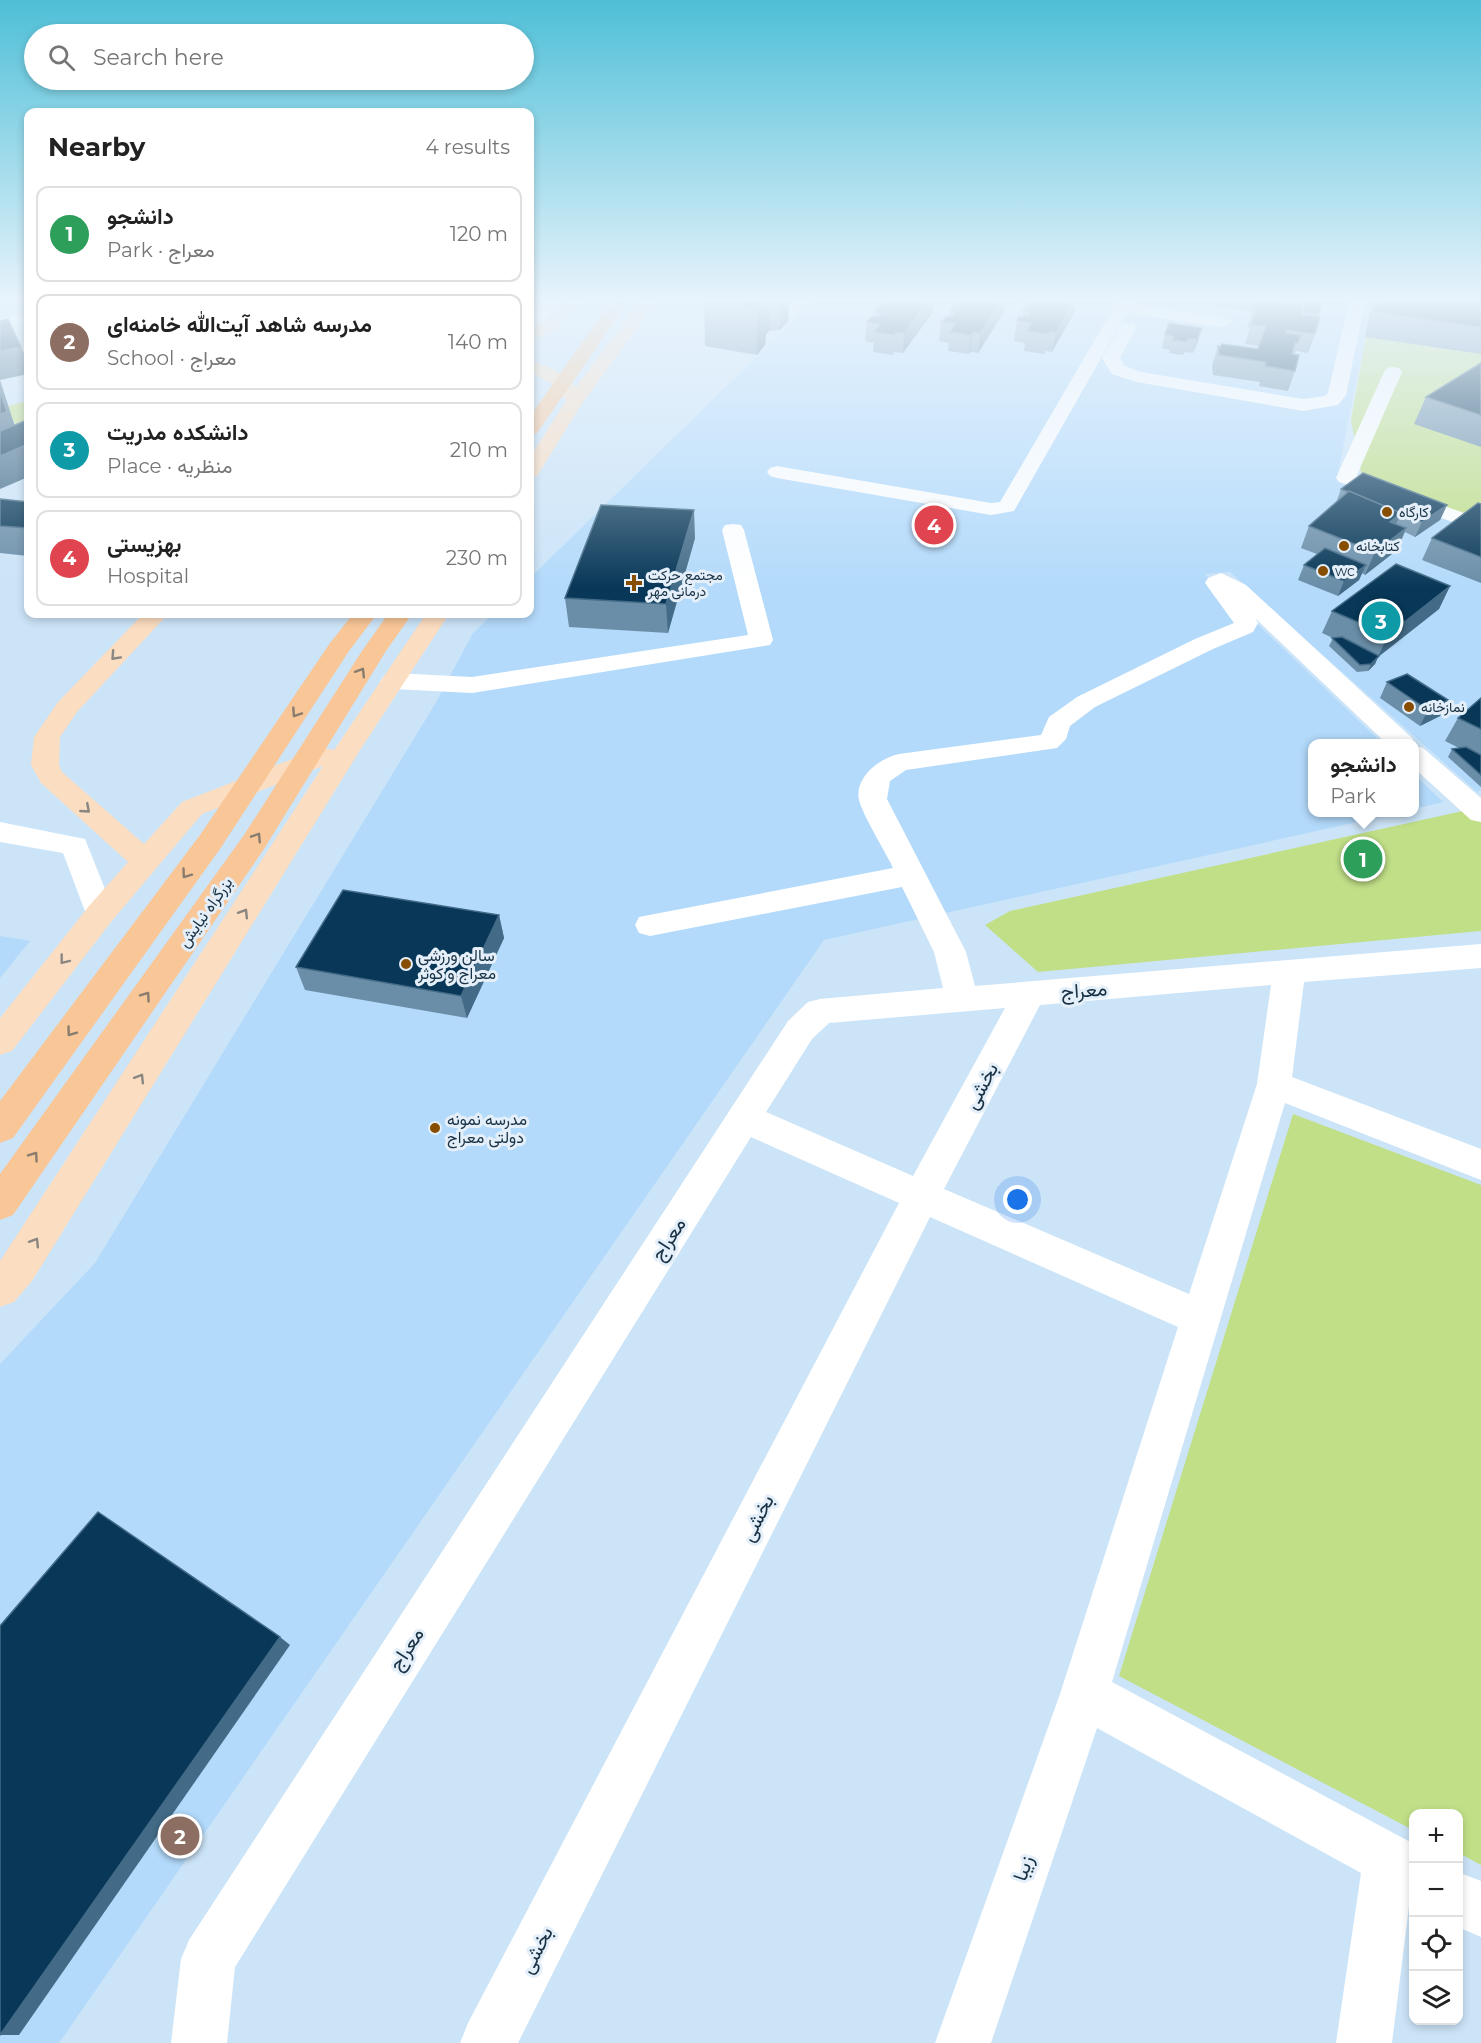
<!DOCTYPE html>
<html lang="en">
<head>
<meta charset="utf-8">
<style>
	body { margin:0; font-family:Montserrat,Vazirmatn,sans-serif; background:#f6f6f6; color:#222 }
	.controls { position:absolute; right:18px; bottom:18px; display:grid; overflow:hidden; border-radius:12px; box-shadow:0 3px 9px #0003 }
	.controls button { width:54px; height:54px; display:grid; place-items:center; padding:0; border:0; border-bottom:2px solid #e0e0e0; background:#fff; color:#222; font:30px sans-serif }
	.you { position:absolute; left:1018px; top:1200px; width:21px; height:21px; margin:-15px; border:4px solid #fff; border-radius:50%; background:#1a73e8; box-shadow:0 0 0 9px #1a73e833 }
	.badge { display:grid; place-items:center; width:39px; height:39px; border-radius:50%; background:#ea580c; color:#fff; font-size:20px; font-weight:700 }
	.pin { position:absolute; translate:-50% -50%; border:3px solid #fff; box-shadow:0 2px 6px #0006 }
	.popup { position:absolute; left:1308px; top:739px; width:111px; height:78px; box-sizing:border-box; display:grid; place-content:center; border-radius:12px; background:#fff; filter:drop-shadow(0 2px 4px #0005); font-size:20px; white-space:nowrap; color:#767676 }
	.popup b { font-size:22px; color:#222 }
	.popup::after { content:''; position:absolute; left:50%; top:100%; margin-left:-12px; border:12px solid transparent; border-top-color:#fff }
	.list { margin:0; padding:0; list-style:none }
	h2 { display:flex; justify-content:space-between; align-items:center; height:78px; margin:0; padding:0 24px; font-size:26px }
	h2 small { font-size:20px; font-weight:400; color:#767676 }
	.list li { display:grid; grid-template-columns:39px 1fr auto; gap:18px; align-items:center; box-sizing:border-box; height:96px; margin:0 12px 12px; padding:0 12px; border:2px solid #e0e0e0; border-radius:12px }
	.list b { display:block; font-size:22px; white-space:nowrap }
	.list p { margin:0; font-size:20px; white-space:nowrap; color:#767676 }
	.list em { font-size:20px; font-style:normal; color:#767676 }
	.icon { flex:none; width:33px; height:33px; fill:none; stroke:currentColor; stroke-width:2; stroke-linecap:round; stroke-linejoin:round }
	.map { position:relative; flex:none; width:1481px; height:2043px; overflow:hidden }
	.search { position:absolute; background:#fff; box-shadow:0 3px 9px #0003; left:24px; top:24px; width:510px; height:66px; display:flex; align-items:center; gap:15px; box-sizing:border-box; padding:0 21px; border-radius:33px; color:#767676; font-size:22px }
	.panel { position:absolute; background:#fff; box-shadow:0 3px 9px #0003; left:24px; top:108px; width:510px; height:510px; border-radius:12px }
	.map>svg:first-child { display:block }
	.built { fill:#b3dafb }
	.green { fill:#c1df87 }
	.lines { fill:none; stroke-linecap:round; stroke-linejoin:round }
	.minor { fill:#fff; fill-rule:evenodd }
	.major { fill:#fbddc1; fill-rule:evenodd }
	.highway { fill:#f9c697; fill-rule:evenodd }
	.wall { fill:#6a8ea8 }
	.shaded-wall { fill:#436b87 }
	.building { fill:#083757; stroke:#436b87; stroke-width:1.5 }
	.oneway { stroke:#8a8782 }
	.oneway2 { stroke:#887c6e }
	.poi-dot { fill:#874e02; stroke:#e4eff9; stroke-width:2 }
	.labels { text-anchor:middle; stroke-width:6; stroke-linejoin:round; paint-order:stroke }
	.far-poi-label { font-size:14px; fill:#183144; stroke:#e4eff9; text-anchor:start }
	.street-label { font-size:16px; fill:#183144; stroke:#e4eff9 }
	.poi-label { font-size:16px; fill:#183144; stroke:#e4eff9; text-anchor:start }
	.near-street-label { font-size:20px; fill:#183144; stroke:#e4eff9 }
</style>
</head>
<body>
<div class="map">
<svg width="1481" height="2043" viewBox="0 0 1481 2043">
	<rect width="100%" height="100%" fill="#cce4f8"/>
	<g class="built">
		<polygon points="813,302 1372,302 1337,478 1481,530 1481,790 1477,792 1230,572 1205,574 1382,743 1312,744 1312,812 1398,813 824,940 59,2043 0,2043 0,1364 95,1263 435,704 473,633 493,614 530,614 530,578"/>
		<polygon points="1414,774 1443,802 1414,809"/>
		<polygon points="0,936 30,941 0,978"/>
	</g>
	<g class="green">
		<polygon points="1372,302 1481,302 1481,524 1363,482 1351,420"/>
		<polygon points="28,401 28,422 17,426 3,407"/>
		<polygon points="1481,807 1481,931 1038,972 985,925 1010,911"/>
		<polygon points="1293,1114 1481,1185 1481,1865 1459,1853 1458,1814 1414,1814 1413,1830 1119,1676"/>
	</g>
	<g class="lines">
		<g class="minor">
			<polygon points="541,302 558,302 542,323 530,326 530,316"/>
			<polygon points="785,302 802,302 793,316 787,317 779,312"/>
			<polygon points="1117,302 1133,302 1014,511 991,515 777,478 770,476 767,472 770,468 777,466 991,503 1000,502"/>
			<polygon points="1349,302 1365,302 1346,395 1338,405 1303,411 1137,382 1112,374 1102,358 1122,323 1134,323 1136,327 1120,358 1125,366 1141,372 1303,399 1325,396 1328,393"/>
			<polygon points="1138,305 1223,317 1231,322 1223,327 1132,314 1130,310 1132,306"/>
			<polygon points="28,312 28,322 0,329 0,319"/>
			<polygon points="1393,367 1399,368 1402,372 1357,475 1481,519 1481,532 1339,482 1336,478 1384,372 1387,368"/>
			<polygon points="733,524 741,525 744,530 773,640 770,645 472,693 393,689 384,686 380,681 384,676 393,673 472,677 748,635 722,530 725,525"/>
			<path d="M1221 573 1246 585 1412 738 1416 744 1415 746 1423 748 1481 798V822L1471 820 1414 768V744H1387L1255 618 1258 623 1253 632 1213 649 1095 707 1070 726 1066 739 1057 748 906 770 890 781 887 799 966 952 975 986 1481 944V968L1304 982 1292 1077 1481 1149V1180L1285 1103 1112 1682 1414 1844V1899L1410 1898 1392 2043H1336L1361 1873 1097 1728 991 2043H935L1060 1694 1178 1327 930 1217 518 2043H460L468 2023 899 1203 751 1137 235 1967 227 2043H171L181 1959 189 1940 788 1021 808 1002 820 999 943 988 934 952 902 887 650 936 639 933 635 925 639 917 893 868C885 851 863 816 859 800 854 777 880 758 899 754L1041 735 1049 717 1077 697 1195 639 1234 623 1205 583 1208 578ZM1271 985 1257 1084 1189 1294 944 1189 1040 1005ZM1005 1008 913 1176 766 1112 812 1039 829 1023Z"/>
			<polygon points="0,822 85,839 115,914 111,922 100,925 89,922 63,853 0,842"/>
			<polygon points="1458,1872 1481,1881 1481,1937 1458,1927"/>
		</g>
		<g class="major">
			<polygon points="564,302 581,302 555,330 530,341 530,330 548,318"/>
			<polygon points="639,302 656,302 583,402 537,476 530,478 530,457 566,401 557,387 530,371 530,360 557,371 576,387"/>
			<polygon points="143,614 168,614 77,712 60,737 59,765 62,772 144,844 182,802 315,750 325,748 334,750 426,614 449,614 362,747 32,1281 14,1302 0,1307 0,1261 323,766 202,814 111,922 12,1051 0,1055 0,1018 89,906 128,862 41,783 31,765 34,737 58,702"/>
		</g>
		<g class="highway">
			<polygon points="611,302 628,302 537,433 530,435 530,416"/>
			<polygon points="353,614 377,614 349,651 220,849 13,1138 0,1143 0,1101 200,835 330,643"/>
			<polygon points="388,614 412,614 386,651 264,849 13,1215 0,1220 0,1174 244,835 362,651"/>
		</g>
	</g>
	<g class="wall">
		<polygon points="704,302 789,302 788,321 780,330 769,331 766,334 765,345 757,355 705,346"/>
		<polygon points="956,302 1005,302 1004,312 978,353 970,352 969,354 948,351 949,343 939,341 941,322 949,317 950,312"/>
		<polygon points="1028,302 1076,302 1075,311 1052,352 1045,351 1045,354 1024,351 1025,343 1014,341 1017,321 1022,316 1023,311"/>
		<polygon points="1180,302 1197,302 1196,303 1193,304"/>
		<polygon points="1214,302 1322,302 1315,334 1308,353 1296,351 1294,355 1295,371 1288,391 1259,386 1260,382 1213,375 1212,366 1218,346 1258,349 1259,346 1245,344 1250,328 1247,328 1252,312 1214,306"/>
		<polygon points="1372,302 1481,302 1481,354 1365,337"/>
		<polygon points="875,312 933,312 903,353 894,352 893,355 873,352 874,343 865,341 867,322 874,317"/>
		<polygon points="1202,328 1198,341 1193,353 1185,352 1183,355 1169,353 1170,350 1162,348 1165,334"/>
		<polygon points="1481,363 1481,447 1414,424 1426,397"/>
		<polygon points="1341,489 1447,505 1440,520 1415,537 1405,532 1397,550 1365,575 1362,573 1359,580 1338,596 1298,580 1304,565 1317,554 1301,548 1309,526 1336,503"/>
		<polygon points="0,499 28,502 28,556 0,553"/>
		<polygon points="1481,504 1481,583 1422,560 1432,538"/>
		<polygon points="695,538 668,633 569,627 565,598"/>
		<polygon points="1450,586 1439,609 1378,657 1375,664 1368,671 1357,672 1329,646 1333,638 1322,633 1332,611"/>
		<polygon points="1387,682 1448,700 1440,716 1420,726 1380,698"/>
		<polygon points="1481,698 1481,787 1448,757 1452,749 1459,748 1445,741 1458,718"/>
		<polygon points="499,915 504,938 467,1018 305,990 296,967"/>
	</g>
	<g class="shaded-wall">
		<polygon points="759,302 769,302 769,331 766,334 765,345 757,355 757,308"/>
		<polygon points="780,302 789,302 788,321 780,330"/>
		<polygon points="928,302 934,302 933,312 903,353 904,333"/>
		<polygon points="1000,302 1005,302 1004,312 978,353 980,333"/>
		<polygon points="1073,302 1076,302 1075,311 1052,352 1056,332"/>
		<polygon points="1202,328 1198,341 1193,353 1197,339"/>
		<polygon points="973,332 970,352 969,354 971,335"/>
		<polygon points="21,347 28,363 28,374 0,380 19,439 0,446 0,351"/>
		<polygon points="28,444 28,477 0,489 0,456"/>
		<polygon points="1447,505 1440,520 1415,537 1422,522"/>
		<polygon points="694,510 695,538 668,633 666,604"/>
		<polygon points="1401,513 1391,535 1390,522"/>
		<polygon points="1406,528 1397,550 1365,575 1375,552"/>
		<polygon points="1366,565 1359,580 1338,596 1344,581"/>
		<polygon points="1450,586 1439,609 1378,657 1375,664 1368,671 1371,664 1378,657 1388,635"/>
		<polygon points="1448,700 1440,716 1420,726 1428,710"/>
		<polygon points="499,915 504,938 467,1018 461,996"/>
		<polygon points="280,1637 290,1645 19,2035 0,2035"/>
	</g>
	<g class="building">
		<polygon points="723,302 762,302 757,308"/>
		<polygon points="883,302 928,302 904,333 896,332 895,335 875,332 880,324 867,322 872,316 878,317 881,313 875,312"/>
		<polygon points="956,302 1000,302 980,333 973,332 971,335 950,332 955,324 941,322 947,316 952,317 955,313 950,312"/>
		<polygon points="1028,302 1073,302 1056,332 1049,332 1049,334 1027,331 1031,323 1017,321 1019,316 1028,317 1030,312 1023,311"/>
		<polygon points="1255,302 1282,302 1304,305 1302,315 1320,317 1315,334 1287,330 1286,333 1301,335 1298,343 1295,343 1292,354 1299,355 1295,371 1265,366 1266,362 1219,355 1218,346 1220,347 1222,344 1258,349 1266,326 1251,325 1256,309 1253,308"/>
		<polygon points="1282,302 1322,302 1319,314 1303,312 1304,305"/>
		<polygon points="1376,302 1481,302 1481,327 1374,312"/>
		<polygon points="8,319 21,347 0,351 0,321"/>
		<polygon points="1169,323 1202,328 1197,339 1188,339 1187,342 1172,340 1174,337 1165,334"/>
		<polygon points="1481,363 1481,415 1426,397"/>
		<polygon points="0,390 7,412 0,414"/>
		<polygon points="27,420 28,420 28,444 0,456 0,431"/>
		<polygon points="1363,473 1447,505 1422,522 1341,489"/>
		<polygon points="1349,491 1401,513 1390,522 1406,528 1375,552 1309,526"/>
		<polygon points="0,499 28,502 28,528 0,526"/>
		<polygon points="1478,503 1481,504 1481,557 1432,538"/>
		<polygon points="601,505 694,510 666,604 565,598"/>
		<polygon points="1325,548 1366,565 1344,581 1304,565"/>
		<polygon points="1396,564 1450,586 1388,635 1332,611"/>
		<polygon points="1342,637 1379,656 1371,664 1360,665 1332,638"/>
		<polygon points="1407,674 1448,700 1428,710 1387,682"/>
		<polygon points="1481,698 1481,729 1458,718"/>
		<polygon points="1466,747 1481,755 1481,775 1452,749"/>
		<polygon points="343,890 499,915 461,996 296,967"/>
		<polygon points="98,1512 280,1637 0,2035 0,1626"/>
	</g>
	<defs><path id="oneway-chevron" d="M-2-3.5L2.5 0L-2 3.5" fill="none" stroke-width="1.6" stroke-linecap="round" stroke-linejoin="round" transform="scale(1.5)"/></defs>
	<g class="oneway">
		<use href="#oneway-chevron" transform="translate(115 656) rotate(133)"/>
		<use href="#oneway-chevron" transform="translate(86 809) rotate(41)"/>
		<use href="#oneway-chevron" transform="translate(244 913) rotate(-58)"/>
		<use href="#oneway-chevron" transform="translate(64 960) rotate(128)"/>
		<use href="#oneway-chevron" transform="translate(140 1078) rotate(-58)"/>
		<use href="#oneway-chevron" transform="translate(35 1242) rotate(-58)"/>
	</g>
	<g class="oneway2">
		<use href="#oneway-chevron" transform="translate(361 672) rotate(-58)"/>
		<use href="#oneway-chevron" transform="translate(296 713) rotate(124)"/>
		<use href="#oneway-chevron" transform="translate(257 837) rotate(-57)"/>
		<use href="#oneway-chevron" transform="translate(186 874) rotate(126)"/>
		<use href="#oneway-chevron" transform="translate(146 996) rotate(-55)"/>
		<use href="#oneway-chevron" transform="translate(71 1032) rotate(126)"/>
		<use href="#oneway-chevron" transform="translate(34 1156) rotate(-55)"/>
	</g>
	<linearGradient id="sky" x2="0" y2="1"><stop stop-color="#4ebfd7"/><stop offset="0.51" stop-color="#e8f3fc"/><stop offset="1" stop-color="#e8f3fc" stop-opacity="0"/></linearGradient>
	<rect width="1481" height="588" fill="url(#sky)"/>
	<g class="poi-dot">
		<circle cx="1387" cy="512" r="6"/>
		<circle cx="1344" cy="546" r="6"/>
		<circle cx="1323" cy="571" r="6"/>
		<path d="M631 574h6v6h6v6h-6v6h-6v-6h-6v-6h6z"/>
		<circle cx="1409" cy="707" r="6"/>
		<circle cx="406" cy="964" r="6"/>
		<circle cx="435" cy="1128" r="6"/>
	</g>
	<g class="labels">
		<g class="far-poi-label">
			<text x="1399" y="517">کارگاه</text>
			<text x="1356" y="551">کتابخانه</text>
			<text x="1335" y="576">wc</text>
			<text x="648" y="580">مجتمع حرکت<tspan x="648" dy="16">درمانی مهر</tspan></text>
			<text x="1421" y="712">نمازخانه</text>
		</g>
		<g class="street-label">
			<text transform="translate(205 912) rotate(-55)" y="6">بزرگراه نیایش</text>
		</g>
		<g class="poi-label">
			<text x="418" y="961">سالن ورزشی<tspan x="418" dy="18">معراج و کوثر</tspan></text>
			<text x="447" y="1125">مدرسه نمونه<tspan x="447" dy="18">دولتی معراج</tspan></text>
		</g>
		<g class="near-street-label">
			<text transform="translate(1084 990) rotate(-4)" y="7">معراج</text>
			<text transform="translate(981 1086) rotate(-62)" y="7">بخشی</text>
			<text transform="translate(668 1239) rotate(-57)" y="7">معراج</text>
			<text transform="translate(757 1518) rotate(-63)" y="7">بخشی</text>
			<text transform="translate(406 1649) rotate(-57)" y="7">معراج</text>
			<text transform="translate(1023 1868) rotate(-71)" y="7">زیبا</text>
			<text transform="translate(536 1950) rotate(-63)" y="7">بخشی</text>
		</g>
	</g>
</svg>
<div class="controls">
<button>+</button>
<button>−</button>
<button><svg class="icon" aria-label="locate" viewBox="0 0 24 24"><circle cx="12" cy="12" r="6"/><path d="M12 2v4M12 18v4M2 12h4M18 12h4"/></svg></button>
<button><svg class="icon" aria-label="layers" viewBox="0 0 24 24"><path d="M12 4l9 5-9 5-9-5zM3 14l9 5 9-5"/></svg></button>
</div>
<div class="you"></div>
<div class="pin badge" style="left:1363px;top:859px;background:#2e9e5b">1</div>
<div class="popup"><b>دانشجو</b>Park</div>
<div class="pin badge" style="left:180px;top:1836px;background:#8d6e63">2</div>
<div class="pin badge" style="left:1381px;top:621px;background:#0f9aa8">3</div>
<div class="pin badge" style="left:934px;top:525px;background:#e0444e">4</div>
<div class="search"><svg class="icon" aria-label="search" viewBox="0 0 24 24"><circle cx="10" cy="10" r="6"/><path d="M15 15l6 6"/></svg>Search here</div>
<section class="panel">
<h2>Nearby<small>4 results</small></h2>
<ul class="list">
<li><span class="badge" style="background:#2e9e5b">1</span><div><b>دانشجو</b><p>Park · معراج</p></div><em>120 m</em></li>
<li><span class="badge" style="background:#8d6e63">2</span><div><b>مدرسه شاهد آیت‌الله خامنه‌ای</b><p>School · معراج</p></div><em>140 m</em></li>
<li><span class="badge" style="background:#0f9aa8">3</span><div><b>دانشکده مدریت</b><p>Place · منظریه</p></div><em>210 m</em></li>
<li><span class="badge" style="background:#e0444e">4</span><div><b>بهزیستی</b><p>Hospital</p></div><em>230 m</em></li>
</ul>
</section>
</div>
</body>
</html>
